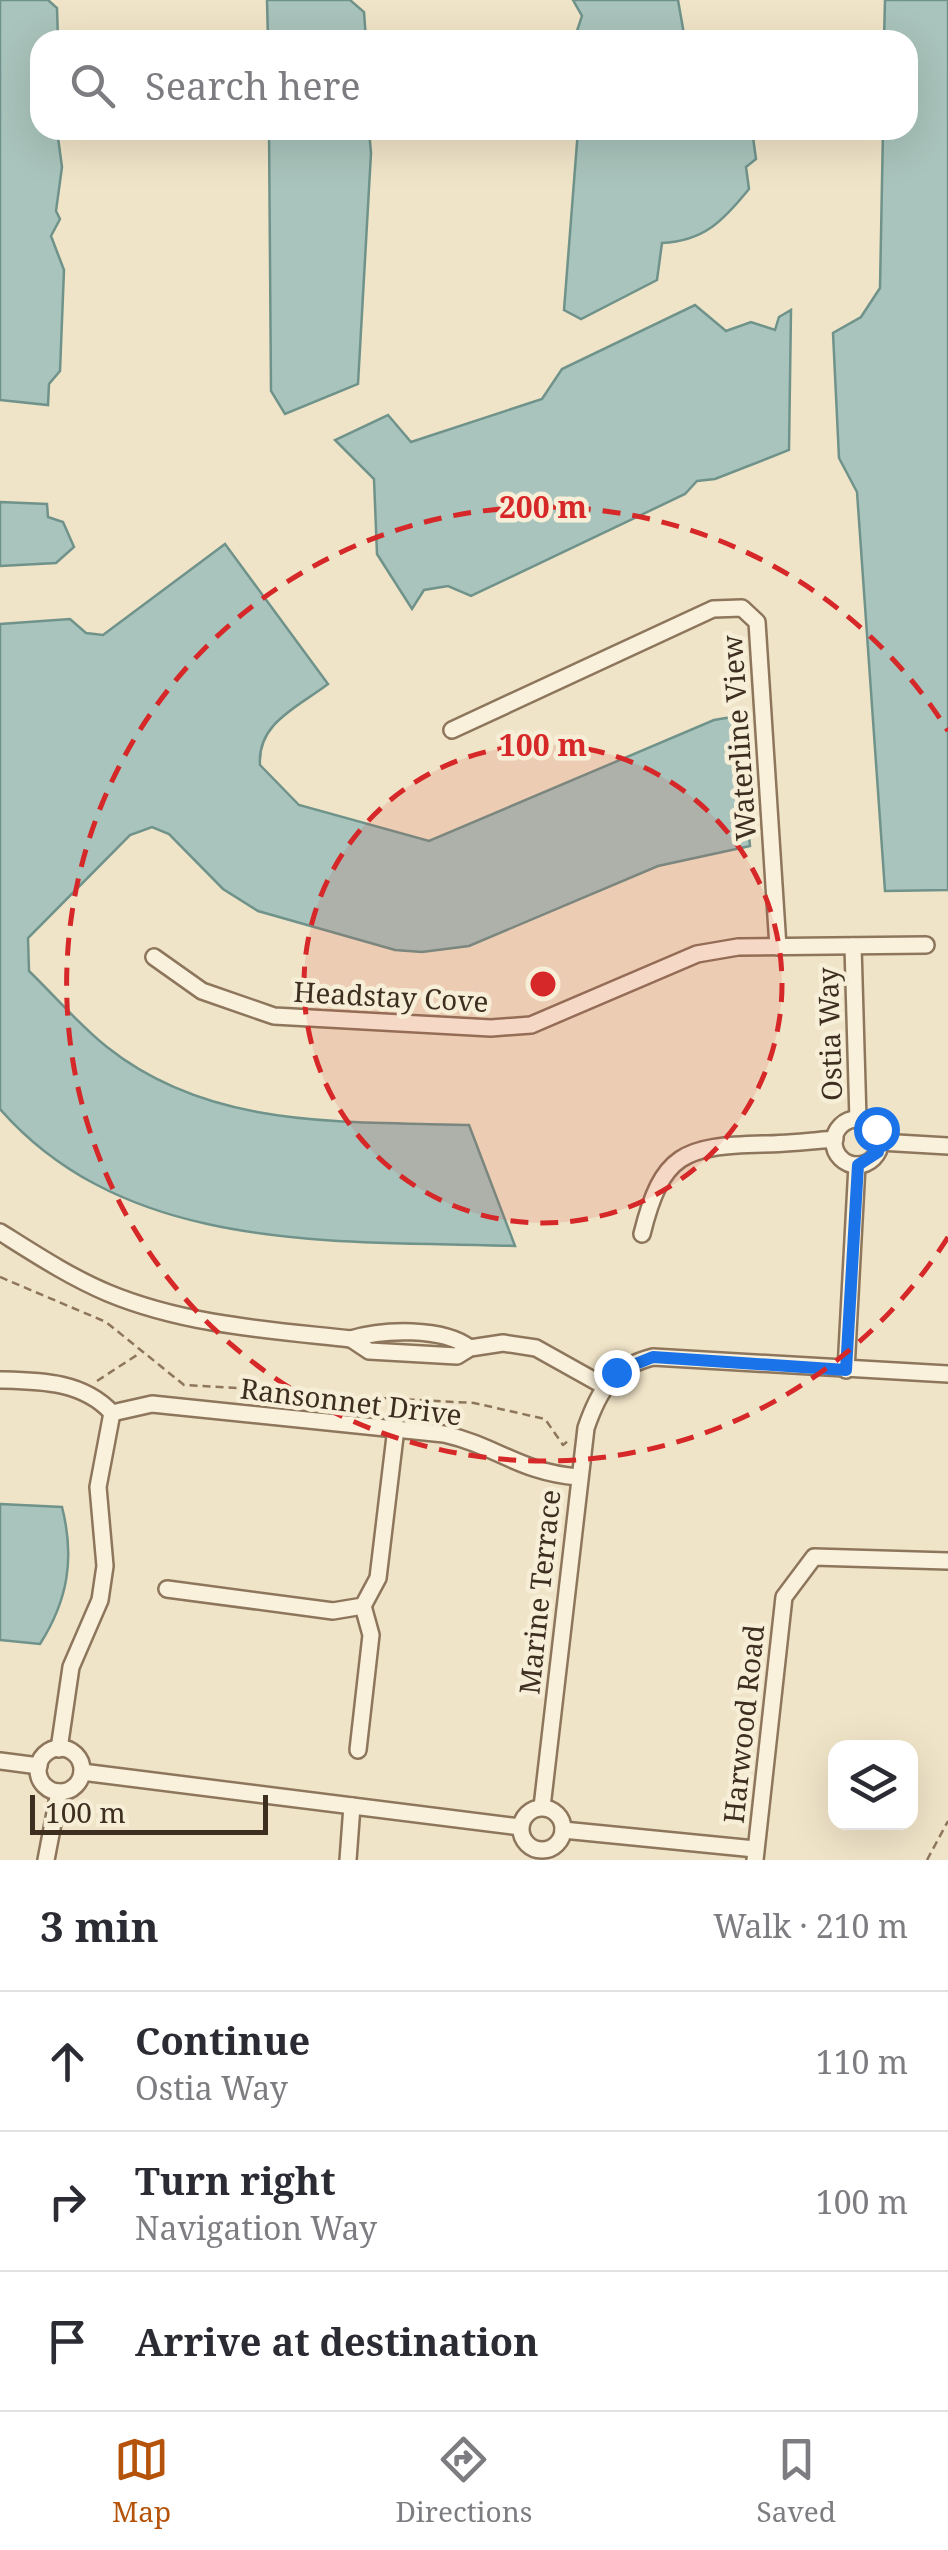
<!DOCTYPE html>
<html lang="en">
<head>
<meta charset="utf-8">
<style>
	body { margin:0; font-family:"Noto Serif",serif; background:#f2f2f3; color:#2b2b33 }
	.controls { position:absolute; right:30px; bottom:30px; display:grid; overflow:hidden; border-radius:20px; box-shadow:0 10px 40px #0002 }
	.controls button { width:90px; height:90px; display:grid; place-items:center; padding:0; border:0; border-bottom:2px solid #e1e1e2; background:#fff; color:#2b2b33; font:50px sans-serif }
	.scale { position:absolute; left:30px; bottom:25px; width:238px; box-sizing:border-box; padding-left:10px; border:5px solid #3d2e20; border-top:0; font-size:28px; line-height:35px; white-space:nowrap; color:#3d2e20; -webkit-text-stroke:8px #f7eed8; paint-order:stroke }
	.stop { position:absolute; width:30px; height:30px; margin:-22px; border:8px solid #1a73e8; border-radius:50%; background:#fff }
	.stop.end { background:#1a73e8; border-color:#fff; box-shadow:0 2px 10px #0008 }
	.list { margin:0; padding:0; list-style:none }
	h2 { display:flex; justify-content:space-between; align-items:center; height:130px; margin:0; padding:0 40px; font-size:42px }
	h2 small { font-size:32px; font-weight:400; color:#7c7c81 }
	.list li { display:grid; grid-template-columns:65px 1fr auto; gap:30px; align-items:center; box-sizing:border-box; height:140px; padding:0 40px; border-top:2px solid #e1e1e2 }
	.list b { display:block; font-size:38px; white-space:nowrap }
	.list p { margin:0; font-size:32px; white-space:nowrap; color:#7c7c81 }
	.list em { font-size:32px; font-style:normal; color:#7c7c81 }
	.icon { flex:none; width:55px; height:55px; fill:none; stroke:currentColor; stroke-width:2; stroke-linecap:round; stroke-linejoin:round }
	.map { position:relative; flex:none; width:948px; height:1860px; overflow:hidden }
	.search { position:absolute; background:#fff; box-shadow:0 10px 40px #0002; left:30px; right:30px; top:30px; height:110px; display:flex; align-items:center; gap:25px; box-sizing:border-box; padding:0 35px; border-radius:30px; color:#7c7c81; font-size:38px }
	.sheet { height:550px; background:#fff }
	nav { display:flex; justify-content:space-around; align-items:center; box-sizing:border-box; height:140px; border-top:2px solid #e1e1e2; background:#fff; font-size:28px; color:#7c7c81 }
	nav a { display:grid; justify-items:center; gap:5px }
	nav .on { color:#b45309 }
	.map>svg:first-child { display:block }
	.water { fill:#a9c4bc; stroke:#6f938a; stroke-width:2.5 }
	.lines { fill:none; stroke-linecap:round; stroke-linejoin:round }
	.minor-casing { stroke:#8d765c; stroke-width:20 }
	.path { stroke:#8d765c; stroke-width:2.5; stroke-dasharray:8 5; stroke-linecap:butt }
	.minor { stroke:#faf1dc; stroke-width:15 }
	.route { stroke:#1a73e8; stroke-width:12 }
	.ring { fill:none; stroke:#d62828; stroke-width:5; stroke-dasharray:18 12 }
	.labels { text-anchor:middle; stroke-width:9; stroke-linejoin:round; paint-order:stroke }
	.street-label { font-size:28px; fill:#3d2e20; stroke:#f7eed8 }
	.centre { fill:#d62828; stroke:#f7eed8; stroke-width:5 }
	.ring-label { font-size:30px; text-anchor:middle; font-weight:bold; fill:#d62828; stroke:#f7eed8; stroke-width:9; stroke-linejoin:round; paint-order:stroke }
</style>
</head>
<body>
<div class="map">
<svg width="948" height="1860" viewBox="0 0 948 1860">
	<rect width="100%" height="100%" fill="#f0e4c8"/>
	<g class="water">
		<polygon points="0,0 48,0 57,8 58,40 40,40 40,130 57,130 62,167 56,211 60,219 51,236 64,270 60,371 49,384 48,405 0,400"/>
		<polygon points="267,0 350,0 364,12 366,40 268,40"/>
		<polygon points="573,0 678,0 685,40 574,40 582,16"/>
		<polygon points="885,0 948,0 948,890 885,891 857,492 839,458 833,333 861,317 880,288 883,130 908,130 908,40 884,40"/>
		<polygon points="269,130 369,130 371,153 358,384 285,414 271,391"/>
		<path d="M578 130H752L756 159 746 167 749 189C723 221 704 241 662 243L657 280 581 319 564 310Z"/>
		<polygon points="695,305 726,331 751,322 775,330 779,317 791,310 789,450 715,479 697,481 685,494 471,596 448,586 424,590 412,609 377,554 374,479 335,440 388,415 411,442 542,399 562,369"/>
		<polygon points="0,502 47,504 48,517 63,522 74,547 56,563 0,566"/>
		<path d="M225 544 328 684C298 707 257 723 260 765L299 805 429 841 714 720 738 716 750 846 658 866 469 946 422 952 395 950 258 911 223 889 169 834 152 827 130 835 28 938 29 971C55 996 79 1025 107 1047 211 1130 344 1121 469 1125L515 1246C339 1240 129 1256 0 1109V624L70 619 86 633 103 635Z"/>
		<path d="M0 1504 62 1507C75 1558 68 1600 40 1644L0 1640Z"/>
	</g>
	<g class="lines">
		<defs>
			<g id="minor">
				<polyline points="452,730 713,609 742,608 757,622 778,947"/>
				<polyline points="853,946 858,1120"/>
				<polyline points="154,957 202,991 274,1016 491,1028 531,1025 697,954 738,947 926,945"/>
				<circle cx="857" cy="1142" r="23"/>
				<polyline points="880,1142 948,1146"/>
				<path d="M0 1232C35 1254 70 1277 108 1293 185 1325 269 1330 351 1339 383 1329 443 1327 470 1348"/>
				<path d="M642 1234C662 1153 684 1146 763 1144 787 1144 811 1141 835 1139"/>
				<polyline points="351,1339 369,1351 457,1356 470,1348 503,1343 536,1348 604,1386"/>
				<polyline points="846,1370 857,1165"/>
				<path d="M0 1380C40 1381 83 1381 112 1413"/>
				<path d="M112 1413 152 1404 444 1434C497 1446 519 1472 578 1477"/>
				<polyline points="167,1589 333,1611 363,1606 378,1578 396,1428"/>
				<circle cx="60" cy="1770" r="22"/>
				<polyline points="59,1749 71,1667 100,1600 105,1566 98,1487 112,1413"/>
				<polyline points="358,1750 371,1635 363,1606"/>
				<polyline points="0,1761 39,1766"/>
				<polyline points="82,1772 520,1827"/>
				<path d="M542 1807 586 1428C599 1390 613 1367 653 1357L948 1374"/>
				<circle cx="542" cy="1829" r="21"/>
				<polyline points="563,1830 755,1849"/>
				<polyline points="46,1860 59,1792"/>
				<polyline points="348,1860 352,1806"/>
				<polyline points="755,1860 784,1597 814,1557 948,1561"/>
			</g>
		</defs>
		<use href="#minor" class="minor-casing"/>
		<g class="path">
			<polyline points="0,1277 106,1322 184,1385 273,1390 306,1398 325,1395 360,1405 381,1398 474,1403 545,1419 563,1445 568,1441"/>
			<polyline points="97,1381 140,1353"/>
			<polyline points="927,1860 948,1821"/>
		</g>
		<use href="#minor" class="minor"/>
	</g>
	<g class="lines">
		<polyline class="route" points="616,1372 653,1357 846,1370 858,1165 878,1152 876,1129"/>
	</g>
	<circle cx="543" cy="984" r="239" fill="#d62828" fill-opacity=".12"/>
	<g class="ring">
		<circle cx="543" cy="984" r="239"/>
		<path d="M948 1237A477 477 0 1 1 948 731"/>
	</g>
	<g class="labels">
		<g class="street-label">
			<text transform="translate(739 738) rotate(-94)" y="10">Waterline View</text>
			<text transform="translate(391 997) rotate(3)" y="10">Headstay Cove</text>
			<text transform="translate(830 1034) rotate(-92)" y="10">Ostia Way</text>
			<text transform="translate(351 1402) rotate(7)" y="10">Ransonnet Drive</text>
			<text transform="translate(540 1592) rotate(-84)" y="10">Marine Terrace</text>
			<text transform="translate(744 1724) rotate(-84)" y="10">Harwood Road</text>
		</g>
	</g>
	<circle cx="543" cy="984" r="15" class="centre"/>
	<g class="ring-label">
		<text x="543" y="518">200 m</text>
		<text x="543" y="756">100 m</text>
	</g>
</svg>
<div class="controls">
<button><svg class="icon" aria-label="layers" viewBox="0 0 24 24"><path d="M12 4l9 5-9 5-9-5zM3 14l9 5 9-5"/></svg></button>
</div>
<div class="scale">100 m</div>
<div class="stop" style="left:876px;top:1129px"></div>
<div class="stop end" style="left:616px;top:1372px"></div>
<div class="search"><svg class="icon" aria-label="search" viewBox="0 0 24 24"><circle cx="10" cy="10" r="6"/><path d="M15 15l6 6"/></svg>Search here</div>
</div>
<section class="sheet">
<h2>3 min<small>Walk · 210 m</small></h2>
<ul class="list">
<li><svg class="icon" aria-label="ahead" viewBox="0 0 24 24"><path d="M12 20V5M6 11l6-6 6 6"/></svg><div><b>Continue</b><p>Ostia Way</p></div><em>110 m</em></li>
<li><svg class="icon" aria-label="right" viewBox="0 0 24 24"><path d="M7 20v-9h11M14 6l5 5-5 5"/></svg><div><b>Turn right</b><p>Navigation Way</p></div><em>100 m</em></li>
<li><svg class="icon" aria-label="arrive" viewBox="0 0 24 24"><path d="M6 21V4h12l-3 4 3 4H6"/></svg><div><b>Arrive at destination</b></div></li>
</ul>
</section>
<nav>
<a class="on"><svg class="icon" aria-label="map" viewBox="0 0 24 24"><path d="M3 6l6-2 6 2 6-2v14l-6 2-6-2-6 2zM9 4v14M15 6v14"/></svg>Map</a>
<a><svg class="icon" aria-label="directions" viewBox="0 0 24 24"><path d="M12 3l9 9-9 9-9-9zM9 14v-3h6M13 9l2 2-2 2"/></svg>Directions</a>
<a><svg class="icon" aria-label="saved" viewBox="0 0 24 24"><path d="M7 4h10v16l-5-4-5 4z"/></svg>Saved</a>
</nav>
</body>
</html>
